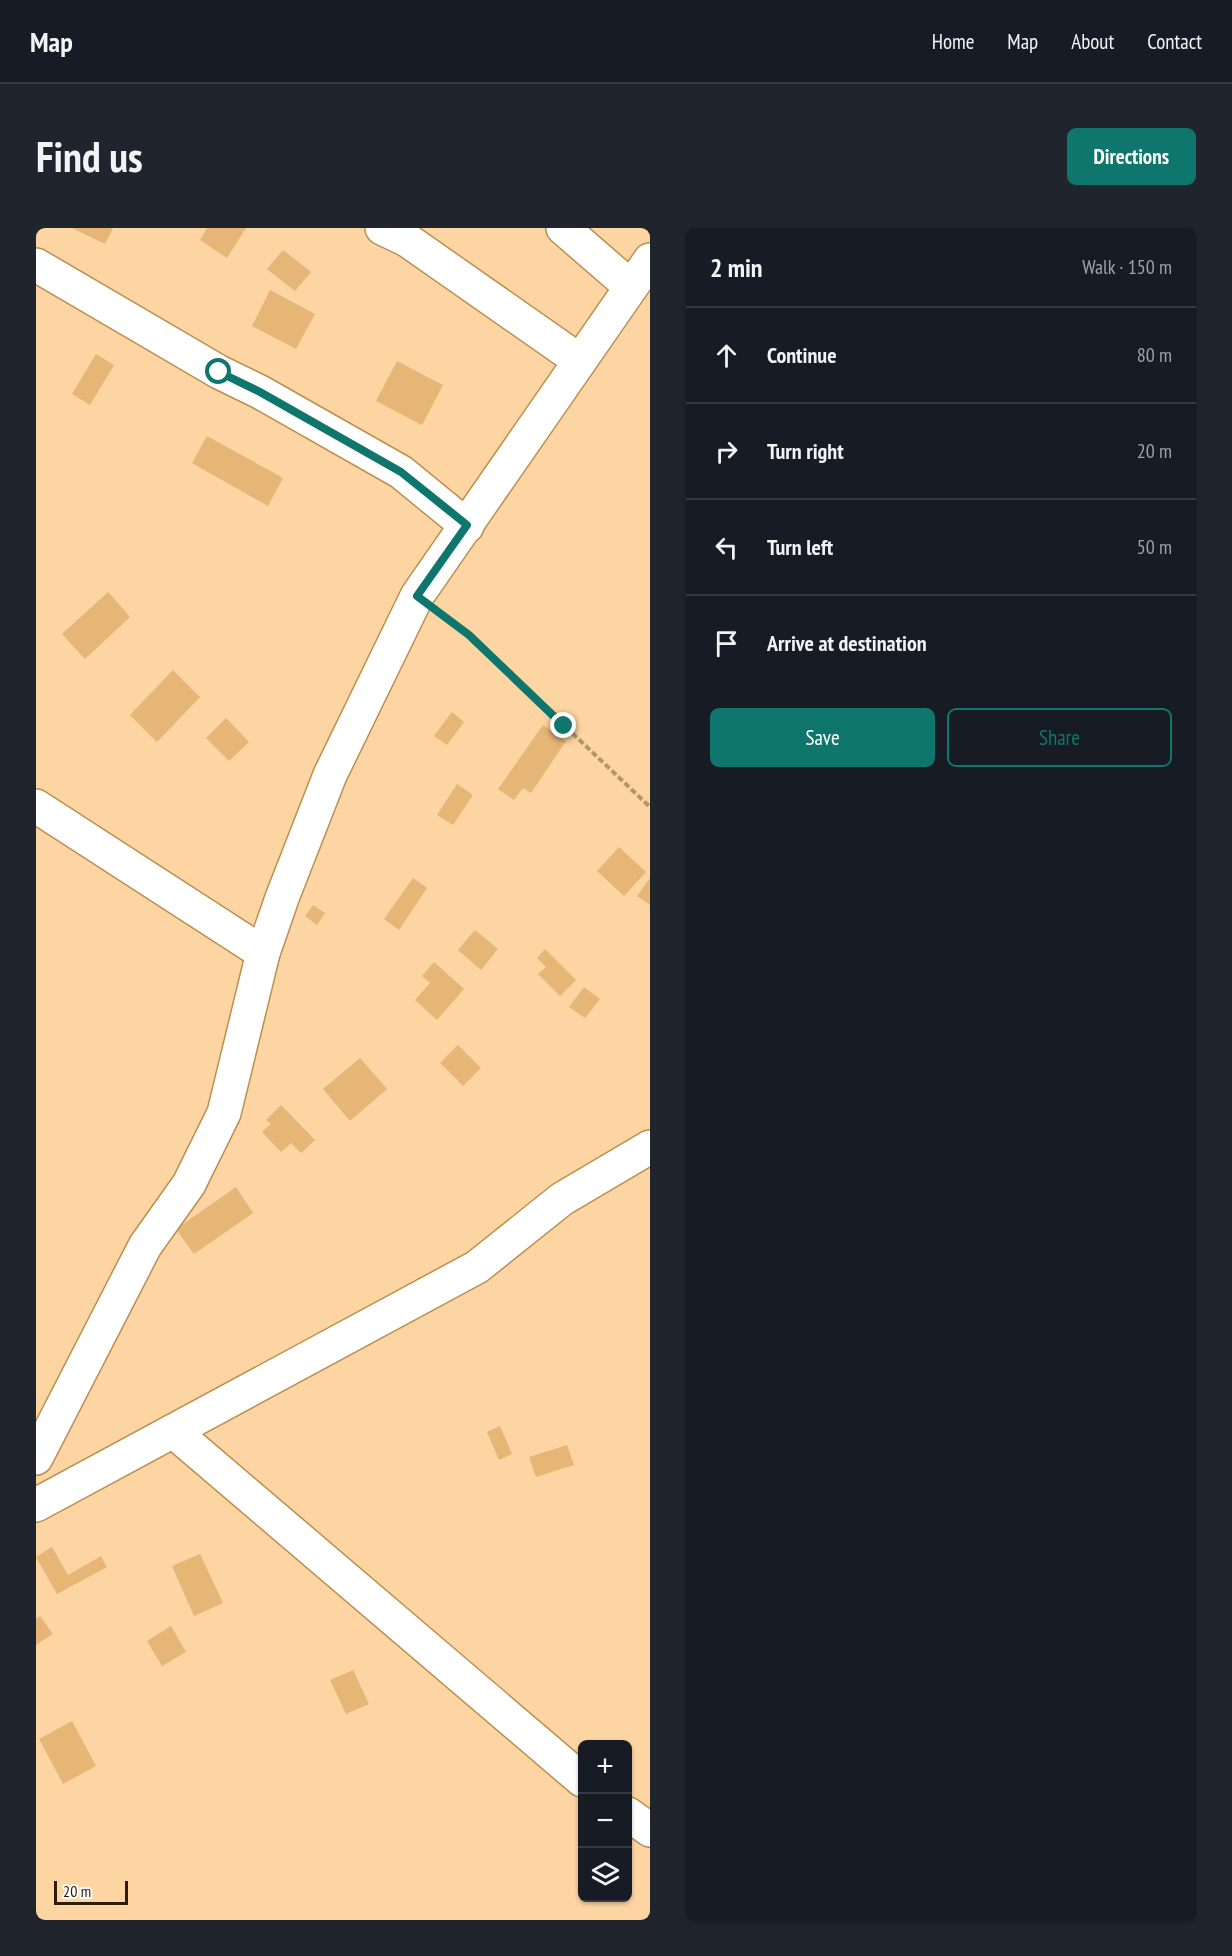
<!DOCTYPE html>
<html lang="en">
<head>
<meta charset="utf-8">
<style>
	body { margin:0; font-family:"PT Sans Narrow",sans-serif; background:#20242c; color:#f1f3f6 }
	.controls { position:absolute; right:18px; bottom:18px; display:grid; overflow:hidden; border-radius:9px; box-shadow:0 2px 4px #0004 }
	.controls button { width:54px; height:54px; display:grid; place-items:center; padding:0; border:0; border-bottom:2px solid #363941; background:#171b24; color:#f1f3f6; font:30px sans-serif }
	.scale { position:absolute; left:18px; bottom:15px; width:74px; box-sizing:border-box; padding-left:6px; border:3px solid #2e1c02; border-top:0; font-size:16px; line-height:21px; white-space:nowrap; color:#2e1c02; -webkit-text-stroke:4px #fdfdfd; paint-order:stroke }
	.stop { position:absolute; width:18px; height:18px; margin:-14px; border:4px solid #0f766e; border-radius:50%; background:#fff }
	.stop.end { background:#0f766e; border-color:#fff; box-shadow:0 2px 6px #0008 }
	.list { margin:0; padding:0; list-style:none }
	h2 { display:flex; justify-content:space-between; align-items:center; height:78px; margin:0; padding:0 24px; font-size:26px }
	h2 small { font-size:20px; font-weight:400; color:#9ea1a6 }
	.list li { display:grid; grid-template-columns:39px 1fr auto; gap:18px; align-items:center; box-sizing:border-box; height:96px; padding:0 24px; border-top:2px solid #363941 }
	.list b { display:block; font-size:22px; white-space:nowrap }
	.list em { font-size:20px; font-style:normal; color:#9ea1a6 }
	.actions { display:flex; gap:12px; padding:18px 24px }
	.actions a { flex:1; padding:14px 0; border:2px solid #0f766e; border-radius:9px; text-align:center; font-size:21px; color:#0f766e }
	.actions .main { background:#0f766e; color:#fff }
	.icon { flex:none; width:33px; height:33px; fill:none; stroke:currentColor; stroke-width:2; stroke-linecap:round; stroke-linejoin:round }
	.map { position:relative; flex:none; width:614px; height:1692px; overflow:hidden; border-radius:9px }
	header { display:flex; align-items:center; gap:36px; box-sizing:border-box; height:84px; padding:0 30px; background:#171b24; border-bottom:2px solid #363941 }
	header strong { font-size:28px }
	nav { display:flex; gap:33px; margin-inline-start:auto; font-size:21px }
	.intro { display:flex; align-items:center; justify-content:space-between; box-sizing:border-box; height:144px; padding:0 36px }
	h1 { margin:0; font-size:42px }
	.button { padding:15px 27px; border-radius:9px; background:#0f766e; color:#fff; font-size:21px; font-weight:700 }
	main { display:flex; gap:36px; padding:0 36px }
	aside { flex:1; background:#171b24; border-radius:9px; box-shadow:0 2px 4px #0004 }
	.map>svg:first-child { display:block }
	.building { fill:#e6b677 }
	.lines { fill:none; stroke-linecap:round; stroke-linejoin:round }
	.minor-casing { stroke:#bc8e4f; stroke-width:36 }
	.path { stroke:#b5956b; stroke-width:4; stroke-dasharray:6 3; stroke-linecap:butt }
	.minor { stroke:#fff; stroke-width:33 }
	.route { stroke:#0f766e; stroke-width:8 }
</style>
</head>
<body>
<header>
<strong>Map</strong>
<nav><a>Home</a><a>Map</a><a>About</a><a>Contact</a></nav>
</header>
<div class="intro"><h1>Find us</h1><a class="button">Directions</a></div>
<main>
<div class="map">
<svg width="614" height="1692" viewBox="0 0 614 1692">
	<rect width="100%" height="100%" fill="#fcd5a2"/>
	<g class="building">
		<polygon points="36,0 77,0 69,16"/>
		<polygon points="171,0 210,0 191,30 164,12"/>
		<polygon points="247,22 275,44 259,63 231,41"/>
		<polygon points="234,62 279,86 260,121 216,98"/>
		<polygon points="60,126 78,137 54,177 36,166"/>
		<polygon points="361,133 407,157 386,197 340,173"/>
		<polygon points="171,208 247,250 232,278 156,235"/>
		<polygon points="72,364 94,389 49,431 26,406"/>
		<polygon points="137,442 164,469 121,514 94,487"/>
		<polygon points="416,484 428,494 411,517 398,508"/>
		<polygon points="190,490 213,514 193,533 170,510"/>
		<polygon points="507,497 530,513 495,565 487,560 478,572 462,561"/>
		<polygon points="421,556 437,567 417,597 401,587"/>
		<polygon points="583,619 610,644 588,668 561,643"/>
		<polygon points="377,650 391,660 363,702 348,691"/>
		<polygon points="614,650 614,677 601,668"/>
		<polygon points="277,677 289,685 281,697 269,688"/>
		<polygon points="439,702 462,721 445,742 422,722"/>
		<polygon points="509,721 540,752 524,768 502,746 510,739 501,730"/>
		<polygon points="398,734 428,761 401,792 379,772 394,755 386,748"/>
		<polygon points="548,759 564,771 549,790 533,779"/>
		<polygon points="422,817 445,840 427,858 404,835"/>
		<polygon points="324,830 351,861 314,893 287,861"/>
		<polygon points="245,877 279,912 265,925 255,915 245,924 226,904 235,896 230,892"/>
		<polygon points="200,959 217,985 158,1026 140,1001"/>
		<polygon points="464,1198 476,1226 463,1232 451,1204"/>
		<polygon points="531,1217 538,1237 500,1249 493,1229"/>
		<polygon points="16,1319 32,1347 65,1328 71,1339 21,1366 0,1329"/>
		<polygon points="164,1326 187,1375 158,1388 136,1338"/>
		<polygon points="4,1388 17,1406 0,1417 0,1391"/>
		<polygon points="135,1398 150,1424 126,1438 111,1413"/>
		<polygon points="317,1442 333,1476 310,1486 294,1452"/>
		<polygon points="36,1493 60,1538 27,1556 3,1511"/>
	</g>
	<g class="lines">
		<defs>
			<g id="minor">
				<polyline points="346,0 371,12 544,133"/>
				<polyline points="527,0 595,59"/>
				<polyline points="0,37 183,144 224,164 365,244 431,298"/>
				<polyline points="0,578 227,725"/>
				<polyline points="137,1203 546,1552"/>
				<polyline points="0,1230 109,1018 153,956 188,885 227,725 246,670 294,547 381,368 614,32"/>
				<polyline points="0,1277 441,1039 526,971 614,919"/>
				<polyline points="592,1586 614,1602"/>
			</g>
		</defs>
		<use href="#minor" class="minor-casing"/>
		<polyline class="path" points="403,385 433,407 614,579"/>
		<use href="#minor" class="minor"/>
	</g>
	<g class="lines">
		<polyline class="route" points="183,144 224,164 365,244 431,297 381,368 433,407 528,498"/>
	</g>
</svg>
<div class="controls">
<button>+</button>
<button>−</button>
<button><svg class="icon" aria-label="layers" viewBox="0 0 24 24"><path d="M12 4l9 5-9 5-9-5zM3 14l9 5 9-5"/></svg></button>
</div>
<div class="scale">20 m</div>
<div class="stop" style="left:183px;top:144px"></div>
<div class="stop end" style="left:528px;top:498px"></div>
</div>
<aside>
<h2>2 min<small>Walk · 150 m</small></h2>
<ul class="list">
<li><svg class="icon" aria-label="ahead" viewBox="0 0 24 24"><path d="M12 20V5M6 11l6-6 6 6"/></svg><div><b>Continue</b></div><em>80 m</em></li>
<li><svg class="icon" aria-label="right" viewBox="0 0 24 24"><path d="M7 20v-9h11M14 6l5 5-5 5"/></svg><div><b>Turn right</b></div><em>20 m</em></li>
<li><svg class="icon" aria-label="left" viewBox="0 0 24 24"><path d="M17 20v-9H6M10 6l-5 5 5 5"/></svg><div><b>Turn left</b></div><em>50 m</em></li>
<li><svg class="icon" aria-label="arrive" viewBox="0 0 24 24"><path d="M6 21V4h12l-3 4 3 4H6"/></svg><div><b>Arrive at destination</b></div></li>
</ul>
<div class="actions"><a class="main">Save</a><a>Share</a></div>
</aside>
</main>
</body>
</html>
